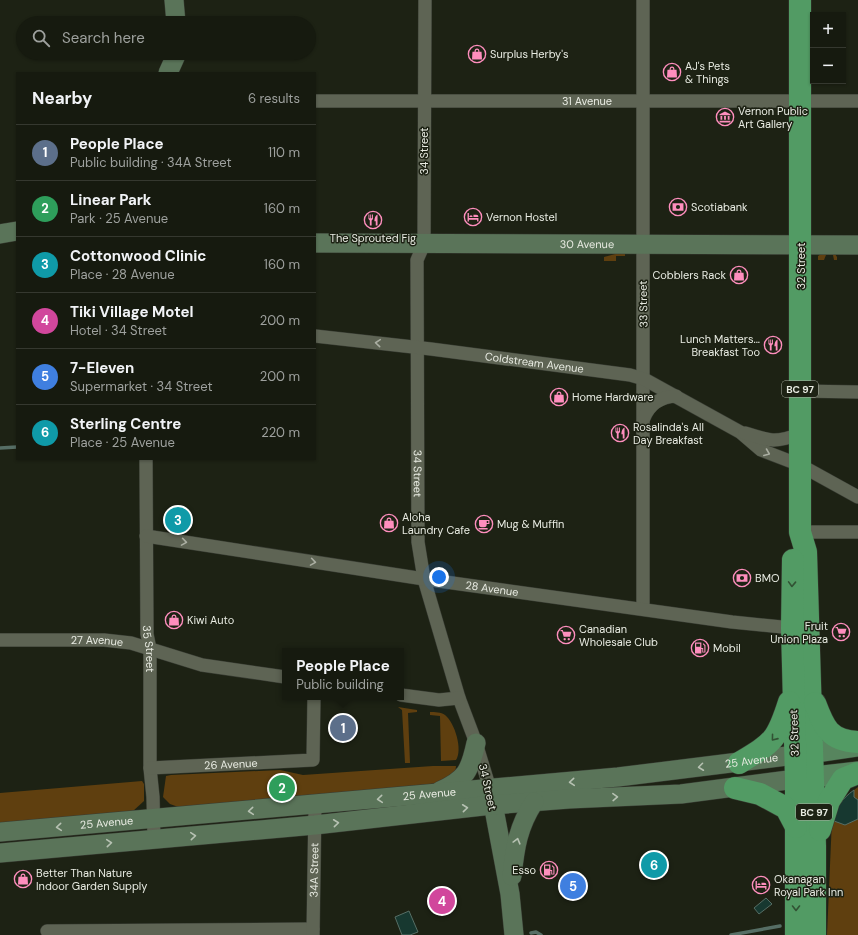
<!DOCTYPE html>
<html lang="en">
<head>
<meta charset="utf-8">
<style>
	body { margin:0; font-family:"DM Sans",sans-serif; background:#23271d; color:#f1f3f6 }
	.controls { position:absolute; right:12px; top:12px; display:grid; overflow:hidden; border-radius:0px; box-shadow:0 1px 3px #0004 }
	.controls button { width:36px; height:36px; display:grid; place-items:center; padding:0; border:0; border-bottom:1px solid #35382f; background:#161a0f; color:#f1f3f6; font:20px sans-serif }
	.you { position:absolute; left:439px; top:577px; width:14px; height:14px; margin:-10px; border:3px solid #fff; border-radius:50%; background:#1a73e8; box-shadow:0 0 0 6px #1a73e833 }
	.badge { display:grid; place-items:center; width:26px; height:26px; border-radius:50%; background:#b45309; color:#fff; font-size:13px; font-weight:700 }
	.pin { position:absolute; translate:-50% -50%; border:2px solid #fff; box-shadow:0 1px 4px #0006 }
	.popup { position:absolute; left:282px; top:648px; width:122px; height:52px; box-sizing:border-box; display:grid; place-content:center; border-radius:0px; background:#161a0f; filter:drop-shadow(0 1px 3px #0005); font-size:13px; white-space:nowrap; color:#9ea19e }
	.popup b { font-size:15px; color:#f1f3f6 }
	.popup::after { content:''; position:absolute; left:50%; top:100%; margin-left:-8px; border:8px solid transparent; border-top-color:#161a0f }
	.list { margin:0; padding:0; list-style:none }
	h2 { display:flex; justify-content:space-between; align-items:center; height:52px; margin:0; padding:0 16px; font-size:17px }
	h2 small { font-size:13px; font-weight:400; color:#9ea19e }
	.list li { display:grid; grid-template-columns:26px 1fr auto; gap:12px; align-items:center; box-sizing:border-box; height:56px; padding:0 16px; border-top:1px solid #35382f }
	.list b { display:block; font-size:15px; white-space:nowrap }
	.list p { margin:0; font-size:13px; white-space:nowrap; color:#9ea19e }
	.list em { font-size:13px; font-style:normal; color:#9ea19e }
	.icon { flex:none; width:22px; height:22px; fill:none; stroke:currentColor; stroke-width:2; stroke-linecap:round; stroke-linejoin:round }
	.map { position:relative; flex:none; width:858px; height:935px; overflow:hidden }
	.search { position:absolute; background:#161a0f; box-shadow:0 1px 3px #0004; left:16px; top:16px; width:300px; height:44px; display:flex; align-items:center; gap:10px; box-sizing:border-box; padding:0 14px; border-radius:22px; color:#9ea19e; font-size:15px }
	.panel { position:absolute; background:#161a0f; box-shadow:0 1px 3px #0004; left:16px; top:72px; width:300px; height:388px; border-radius:0px }
	.map>svg:first-child { display:block }
	.green { fill:#5f3f0f }
	.water { fill:#173830; stroke:#566e65 }
	.lines { fill:none; stroke-linecap:round; stroke-linejoin:round }
	.stream { stroke:#566e65; stroke-width:3.5 }
	.street-casing { stroke:#383c33; stroke-width:14 }
	.secondary-casing { stroke:#383c33; stroke-width:20 }
	.primary-casing { stroke:#383c33; stroke-width:22 }
	.highway-casing { stroke:#383c33; stroke-width:23 }
	.street { stroke:#5e6454; stroke-width:13 }
	.secondary { stroke:#5a7459; stroke-width:19 }
	.primary { stroke:#57855e; stroke-width:21 }
	.highway { stroke:#529b64; stroke-width:22 }
	.oneway { stroke:#aaaea2 }
	.oneway2 { stroke:#325234 }
	.oneway3 { stroke:#b6c1b2 }
	.labels { text-anchor:middle; stroke-width:3; stroke-linejoin:round; paint-order:stroke }
	.shield { fill:#1d2214; stroke:#abafa4; stroke-width:1 }
	.shield-label { font-size:10px; font-weight:bold; fill:#e8ebe2 }
	.poi-label { font-size:11px; fill:#e8ebe2; stroke:#1d2214; text-anchor:start }
	.street-label { font-size:11px; fill:#e8ebe2; stroke:#1d2214 }
</style>
</head>
<body>
<div class="map">
<svg width="858" height="935" viewBox="0 0 858 935">
	<rect width="100%" height="100%" fill="#1d2214"/>
	<g class="green">
		<polygon points="619,253 625,254 625,256 616,256 616,261 604,261 604,257"/>
		<polygon points="823,253 835,254 837,257 837,260 834,260 833,255 826,255 824,260 818,260 818,256"/>
		<polygon points="398,707 417,710 417,712 408,713 410,763 405,763 402,710"/>
		<path d="M430 712C435 712 441 712 445 715 455 723 463 750 456 760L441 761 440 716 430 715Z"/>
		<polygon points="433,766 456,766 455,774 441,783 181,808 170,804 163,797 166,776 171,775 280,770 303,775"/>
		<polygon points="142,781 144,784 144,801 133,811 0,823 0,793"/>
		<polygon points="858,787 858,935 827,935 832,819 854,790"/>
	</g>
	<g class="water">
		<path d="M854 790V797L858 800V819L845 825 834 821 831 824C835 810 841 799 854 790Z"/>
		<polygon points="766,898 772,904 759,914 754,908"/>
		<polygon points="409,911 418,932 410,935 402,935 395,917"/>
	</g>
	<g class="lines">
		<g class="stream">
			<polyline points="0,448 17,447"/>
			<polyline points="531,933 536,932 541,935"/>
			<polyline points="731,935 780,926"/>
		</g>
		<defs>
			<g id="street">
				<path id="s1" d="M425 0 424 244 417 260 418 542 424 579 459 698 476 743 490 789"/>
				<polyline points="643,0 643,609"/>
				<path id="s2" d="M315 101H858"/>
				<path id="s3" d="M315 336 431 349 630 375 644 379 740 432 761 450 800 465 858 497"/>
				<polyline points="800,391 858,392"/>
				<path d="M644 418C650 403 661 397 676 396"/>
				<path d="M745 433C770 441 775 443 800 434"/>
				<path id="s4" d="M146 459 147 634 150 649V768L153 797 154 839"/>
				<polyline points="800,532 858,532"/>
				<path id="s5" d="M146 536 424 579 732 622 792 628"/>
				<path id="s6" d="M0 640H104L131 643 202 665 285 677"/>
				<polyline points="401,695 439,700 459,698"/>
				<path id="s7" d="M150 768 313 760 314 697"/>
				<polyline points="47,931 313,929"/>
				<path id="s8" d="M313 935 315 805"/>
			</g>
			<g id="secondary">
				<polyline points="174,0 176,23"/>
				<polyline points="168,73 177,53"/>
				<polyline points="0,234 17,231"/>
				<path id="s9" d="M315 243 858 245"/>
				<path d="M440 791C466 779 470 771 476 743"/>
				<polyline points="491,793 510,894 514,935"/>
				<path id="s10" d="M0 832 618 777 795 755"/>
				<polyline points="0,853 315,825 492,805 569,799 681,794 796,779"/>
				<path d="M512 876C515 847 518 827 534 802"/>
			</g>
			<g id="primary">
				<polyline points="796,755 858,746"/>
				<polyline points="796,779 858,772"/>
			</g>
			<g id="highway">
				<polyline points="800,0 800,532 806,552 815,846 815,935"/>
				<polyline points="793,560 792,628 796,779 796,935"/>
				<path d="M815 703C824 727 829 741 858 742"/>
				<path d="M739 763C774 742 777 740 789 702"/>
				<polyline points="735,788 760,794 786,808 796,827"/>
				<polyline points="820,830 829,801 843,779 858,773"/>
			</g>
		</defs>
		<use href="#street" class="street-casing"/>
		<use href="#secondary" class="secondary-casing"/>
		<use href="#primary" class="primary-casing"/>
		<use href="#highway" class="highway-casing"/>
		<use href="#street" class="street"/>
		<use href="#secondary" class="secondary"/>
		<use href="#primary" class="primary"/>
		<use href="#highway" class="highway"/>
	</g>
	<defs><path id="oneway-chevron" d="M-2-3.5L2.5 0L-2 3.5" fill="none" stroke-width="1.6" stroke-linecap="round" stroke-linejoin="round"/></defs>
	<g class="oneway">
		<use href="#oneway-chevron" transform="translate(378 343) rotate(-175)"/>
		<use href="#oneway-chevron" transform="translate(767 453) rotate(22)"/>
		<use href="#oneway-chevron" transform="translate(184 542) rotate(9)"/>
		<use href="#oneway-chevron" transform="translate(313 562) rotate(9)"/>
	</g>
	<g class="oneway2">
		<use href="#oneway-chevron" transform="translate(792 584) rotate(92)"/>
		<use href="#oneway-chevron" transform="translate(774 738) rotate(129)"/>
		<use href="#oneway-chevron" transform="translate(796 908) rotate(90)"/>
	</g>
	<g class="oneway3">
		<use href="#oneway-chevron" transform="translate(701 767) rotate(173)"/>
		<use href="#oneway-chevron" transform="translate(572 782) rotate(175)"/>
		<use href="#oneway-chevron" transform="translate(615 797) rotate(-2)"/>
		<use href="#oneway-chevron" transform="translate(380 799) rotate(175)"/>
		<use href="#oneway-chevron" transform="translate(465 808) rotate(-6)"/>
		<use href="#oneway-chevron" transform="translate(251 811) rotate(175)"/>
		<use href="#oneway-chevron" transform="translate(336 823) rotate(-6)"/>
		<use href="#oneway-chevron" transform="translate(59 827) rotate(175)"/>
		<use href="#oneway-chevron" transform="translate(193 836) rotate(-5)"/>
		<use href="#oneway-chevron" transform="translate(517 841) rotate(-75)"/>
		<use href="#oneway-chevron" transform="translate(109 843) rotate(-5)"/>
	</g>
	<defs>
		<symbol id="shop-ring" viewBox="-11 -11 22 22"><circle r="9.5" fill="#1d2214" stroke="#fe8ebd" stroke-width="1.5"/><path d="M-5-2.5h2.3a2.7 3.5 0 0 1 5.4 0H5L5.5 6h-11ZM-1.5-2.5h3a1.5 2.3 0 0 0-3 0Z" fill="#fe8ebd"/></symbol>
		<symbol id="museum-ring" viewBox="-11 -11 22 22"><circle r="9.5" fill="#1d2214" stroke="#fe8ebd" stroke-width="1.5"/><path d="M0-6L6-3V-2H-6V-3ZM-5-1h2V3h-2ZM-1-1h2V3h-2ZM3-1h2V3H3ZM-6 4H6V6H-6Z" fill="#fe8ebd"/></symbol>
		<symbol id="bank-ring" viewBox="-11 -11 22 22"><circle r="9.5" fill="#1d2214" stroke="#fe8ebd" stroke-width="1.5"/><path d="M-6-4H6V4H-6ZM0-2.3a2.3 2.3 0 1 0 0 4.6a2.3 2.3 0 1 0 0-4.6Z" fill="#fe8ebd"/></symbol>
		<symbol id="hotel-ring" viewBox="-11 -11 22 22"><circle r="9.5" fill="#1d2214" stroke="#fe8ebd" stroke-width="1.5"/><path d="M-6-4.5h1.5V1H6V5H4.5V3h-9V5H-6ZM-4 0a1.8 1.8 0 1 1 3.6 0ZM.5 0V-2.5h3Q6-2.5 6 0Z" fill="#fe8ebd"/></symbol>
		<symbol id="restaurant-ring" viewBox="-11 -11 22 22"><circle r="9.5" fill="#1d2214" stroke="#fe8ebd" stroke-width="1.5"/><path d="M-5-6h1v4h1v-4h1v4h1v-4h1v5L-1.5 .5V6h-2V.5L-5-1ZM5-6V6H3V1.5H1.5Q1.5-4 5-6Z" fill="#fe8ebd"/></symbol>
		<symbol id="cafe-ring" viewBox="-11 -11 22 22"><circle r="9.5" fill="#1d2214" stroke="#fe8ebd" stroke-width="1.5"/><path d="M-5.5-4.5H6V0H3Q3 3.5 0 3.5H-2.5Q-5.5 3.5-5.5 0ZM3-3.2v2h1.7v-2ZM-6 4.5H4V6H-6Z" fill="#fe8ebd"/></symbol>
		<symbol id="supermarket-ring" viewBox="-11 -11 22 22"><circle r="9.5" fill="#1d2214" stroke="#fe8ebd" stroke-width="1.5"/><path d="M-6-5.5h2.5l.6 2H6L4.5 2H-2.5L-4.4-4H-6ZM-1.5 3.2a1.3 1.3 0 1 0 .1 0ZM3 3.2a1.3 1.3 0 1 0 .1 0Z" fill="#fe8ebd"/></symbol>
		<symbol id="fuel-ring" viewBox="-11 -11 22 22"><circle r="9.5" fill="#1d2214" stroke="#fe8ebd" stroke-width="1.5"/><path d="M-5.5-6h7V0h2V4h1.3V-2.5L3-4.5l.8-.8L6-3V5H2.5V1h-1V6h-7ZM-4.2-4.7v3.2H.2V-4.7Z" fill="#fe8ebd"/></symbol>
	</defs>
	<g fill-rule="evenodd">
		<use href="#shop-ring" x="467" y="44" width="20" height="20"/>
		<use href="#shop-ring" x="662" y="62" width="20" height="20"/>
		<use href="#museum-ring" x="715" y="107" width="20" height="20"/>
		<use href="#bank-ring" x="668" y="197" width="20" height="20"/>
		<use href="#hotel-ring" x="463" y="207" width="20" height="20"/>
		<use href="#restaurant-ring" x="363" y="210" width="20" height="20"/>
		<use href="#shop-ring" x="729" y="265" width="20" height="20"/>
		<use href="#restaurant-ring" x="763" y="335" width="20" height="20"/>
		<use href="#shop-ring" x="549" y="387" width="20" height="20"/>
		<use href="#restaurant-ring" x="610" y="423" width="20" height="20"/>
		<use href="#shop-ring" x="379" y="513" width="20" height="20"/>
		<use href="#cafe-ring" x="474" y="514" width="20" height="20"/>
		<use href="#bank-ring" x="732" y="568" width="20" height="20"/>
		<use href="#shop-ring" x="164" y="610" width="20" height="20"/>
		<use href="#supermarket-ring" x="831" y="622" width="20" height="20"/>
		<use href="#supermarket-ring" x="556" y="625" width="20" height="20"/>
		<use href="#fuel-ring" x="690" y="638" width="20" height="20"/>
		<use href="#fuel-ring" x="539" y="860" width="20" height="20"/>
		<use href="#shop-ring" x="13" y="869" width="20" height="20"/>
		<use href="#hotel-ring" x="751" y="875" width="20" height="20"/>
	</g>
	<g class="labels">
		<g class="shield">
			<rect x="782" y="381" width="36" height="16" rx="3"/>
			<rect x="796" y="804" width="36" height="16" rx="3"/>
		</g>
		<g class="shield-label">
			<text x="800" y="393">BC 97</text>
			<text x="814" y="816">BC 97</text>
		</g>
		<g class="poi-label">
			<text x="490" y="58">Surplus Herby's</text>
			<text x="685" y="70">AJ's Pets<tspan x="685" dy="13">&amp; Things</tspan></text>
			<text x="738" y="115">Vernon Public<tspan x="738" dy="13">Art Gallery</tspan></text>
			<text x="691" y="211">Scotiabank</text>
			<text x="486" y="221">Vernon Hostel</text>
			<text x="373" y="242" text-anchor="middle">The Sprouted Fig</text>
			<text x="726" y="279" text-anchor="end">Cobblers Rack</text>
			<text x="760" y="343" text-anchor="end">Lunch Matters...<tspan x="760" dy="13">Breakfast Too</tspan></text>
			<text x="572" y="401">Home Hardware</text>
			<text x="633" y="431">Rosalinda's All<tspan x="633" dy="13">Day Breakfast</tspan></text>
			<text x="402" y="521">Aloha<tspan x="402" dy="13">Laundry Cafe</tspan></text>
			<text x="497" y="528">Mug &amp; Muffin</text>
			<text x="755" y="582">BMO</text>
			<text x="187" y="624">Kiwi Auto</text>
			<text x="828" y="630" text-anchor="end">Fruit<tspan x="828" dy="13">Union Plaza</tspan></text>
			<text x="579" y="633">Canadian<tspan x="579" dy="13">Wholesale Club</tspan></text>
			<text x="713" y="652">Mobil</text>
			<text x="536" y="874" text-anchor="end">Esso</text>
			<text x="36" y="877">Better Than Nature<tspan x="36" dy="13">Indoor Garden Supply</tspan></text>
			<text x="774" y="883">Okanagan<tspan x="774" dy="13">Royal Park Inn</tspan></text>
		</g>
		<g class="street-label">
			<text dy="4" stroke="none"><textPath href="#s2" startOffset="272">31 Avenue</textPath></text>
			<text transform="translate(424 151) rotate(-90)" y="4">34 Street</text>
			<text dy="4" stroke="none"><textPath href="#s9" startOffset="272">30 Avenue</textPath></text>
			<text transform="translate(801 266) rotate(-90)" y="4">32 Street</text>
			<text transform="translate(643 304) rotate(-91)" y="4">33 Street</text>
			<text dy="4" stroke="none"><textPath href="#s3" startOffset="221">Coldstream Avenue</textPath></text>
			<text dy="4" stroke="none"><textPath href="#s1" startOffset="475">34 Street</textPath></text>
			<text dy="4" stroke="none"><textPath href="#s5" startOffset="350">28 Avenue</textPath></text>
			<text dy="4" stroke="none"><textPath href="#s6" startOffset="97">27 Avenue</textPath></text>
			<text dy="4" stroke="none"><textPath href="#s4" startOffset="190">35 Street</textPath></text>
			<text transform="translate(794 733) rotate(-92)" y="4">32 Street</text>
			<text dy="4" stroke="none"><textPath href="#s10" startOffset="755">25 Avenue</textPath></text>
			<text dy="4" stroke="none"><textPath href="#s7" startOffset="81">26 Avenue</textPath></text>
			<text transform="translate(488 787) rotate(77)" y="4">34 Street</text>
			<text dy="4" stroke="none"><textPath href="#s10" startOffset="431">25 Avenue</textPath></text>
			<text dy="4" stroke="none"><textPath href="#s10" startOffset="107">25 Avenue</textPath></text>
			<text dy="4" stroke="none"><textPath href="#s8" startOffset="65">34A Street</textPath></text>
		</g>
	</g>
</svg>
<div class="controls">
<button>+</button>
<button>−</button>
</div>
<div class="you"></div>
<div class="pin badge" style="left:343px;top:728px;background:#5c6f8a">1</div>
<div class="popup"><b>People Place</b>Public building</div>
<div class="pin badge" style="left:282px;top:788px;background:#2e9e5b">2</div>
<div class="pin badge" style="left:178px;top:520px;background:#0f9aa8">3</div>
<div class="pin badge" style="left:442px;top:901px;background:#d1479c">4</div>
<div class="pin badge" style="left:573px;top:886px;background:#3f7fe0">5</div>
<div class="pin badge" style="left:654px;top:865px;background:#0f9aa8">6</div>
<div class="search"><svg class="icon" aria-label="search" viewBox="0 0 24 24"><circle cx="10" cy="10" r="6"/><path d="M15 15l6 6"/></svg>Search here</div>
<section class="panel">
<h2>Nearby<small>6 results</small></h2>
<ul class="list">
<li><span class="badge" style="background:#5c6f8a">1</span><div><b>People Place</b><p>Public building · 34A Street</p></div><em>110 m</em></li>
<li><span class="badge" style="background:#2e9e5b">2</span><div><b>Linear Park</b><p>Park · 25 Avenue</p></div><em>160 m</em></li>
<li><span class="badge" style="background:#0f9aa8">3</span><div><b>Cottonwood Clinic</b><p>Place · 28 Avenue</p></div><em>160 m</em></li>
<li><span class="badge" style="background:#d1479c">4</span><div><b>Tiki Village Motel</b><p>Hotel · 34 Street</p></div><em>200 m</em></li>
<li><span class="badge" style="background:#3f7fe0">5</span><div><b>7-Eleven</b><p>Supermarket · 34 Street</p></div><em>200 m</em></li>
<li><span class="badge" style="background:#0f9aa8">6</span><div><b>Sterling Centre</b><p>Place · 25 Avenue</p></div><em>220 m</em></li>
</ul>
</section>
</div>
</body>
</html>
